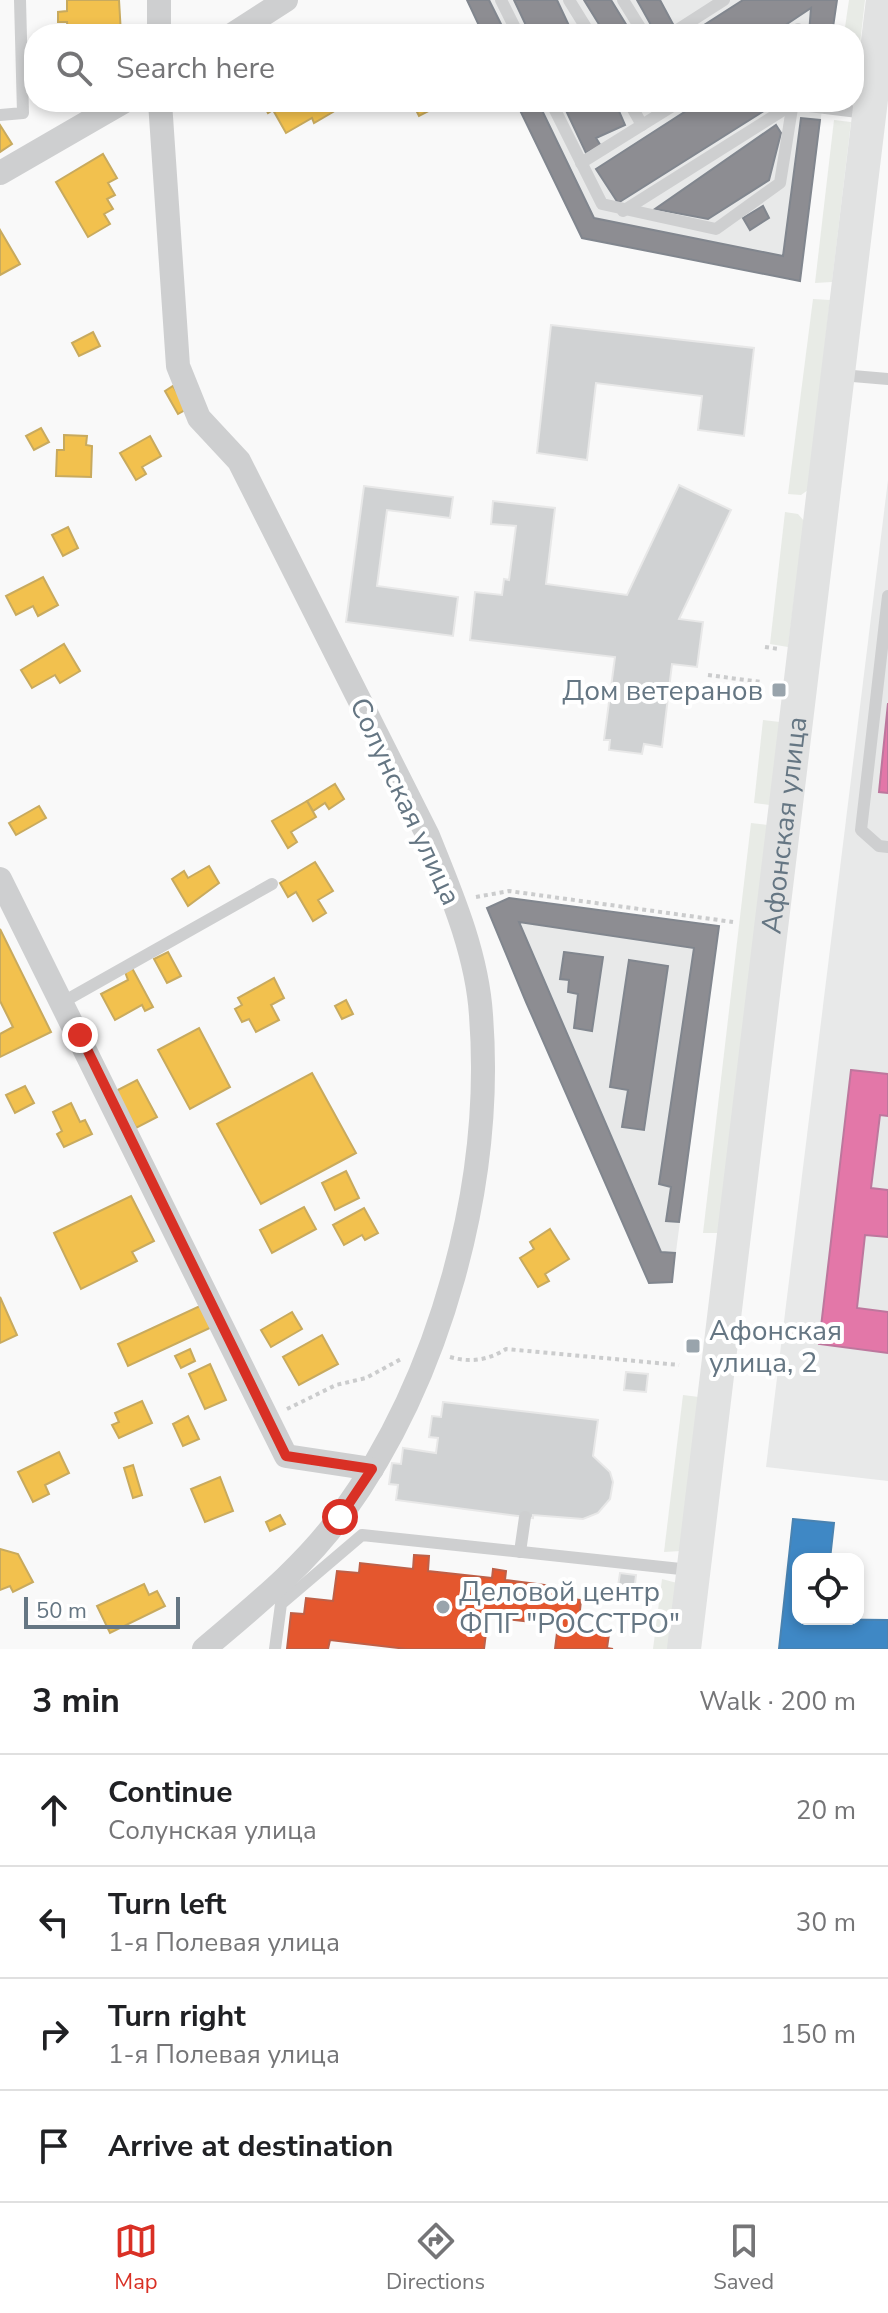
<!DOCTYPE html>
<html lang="en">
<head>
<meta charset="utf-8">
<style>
	body { margin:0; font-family:"Nunito Sans",sans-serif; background:#f2f2f2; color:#202124 }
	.controls { position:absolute; right:24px; bottom:24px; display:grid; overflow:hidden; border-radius:16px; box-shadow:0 4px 12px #0003 }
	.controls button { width:72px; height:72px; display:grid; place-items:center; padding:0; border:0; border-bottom:2px solid #e0e0e0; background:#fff; color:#202124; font:40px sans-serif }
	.scale { position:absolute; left:24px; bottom:20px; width:156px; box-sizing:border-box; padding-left:8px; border:4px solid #657683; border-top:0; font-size:22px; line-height:28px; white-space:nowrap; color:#657683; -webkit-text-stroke:6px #fff; paint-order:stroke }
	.stop { position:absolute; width:24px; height:24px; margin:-18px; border:6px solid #d93025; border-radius:50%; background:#fff }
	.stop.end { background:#d93025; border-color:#fff; box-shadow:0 2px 8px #0008 }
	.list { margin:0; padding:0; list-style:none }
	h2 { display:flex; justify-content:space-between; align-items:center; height:104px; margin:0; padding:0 32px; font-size:34px }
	h2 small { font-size:26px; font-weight:400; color:#757577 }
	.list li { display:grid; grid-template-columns:52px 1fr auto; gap:24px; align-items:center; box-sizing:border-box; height:112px; padding:0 32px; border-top:2px solid #e0e0e0 }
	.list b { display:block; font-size:30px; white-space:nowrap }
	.list p { margin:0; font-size:26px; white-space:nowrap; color:#757577 }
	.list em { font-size:26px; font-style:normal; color:#757577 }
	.icon { flex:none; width:44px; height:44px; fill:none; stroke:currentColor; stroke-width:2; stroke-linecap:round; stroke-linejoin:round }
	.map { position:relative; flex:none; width:888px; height:1649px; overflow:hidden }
	.search { position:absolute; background:#fff; box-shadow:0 4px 12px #0003; left:24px; right:24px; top:24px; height:88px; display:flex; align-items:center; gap:20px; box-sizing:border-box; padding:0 28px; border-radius:32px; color:#757577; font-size:30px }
	.sheet { height:552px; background:#fff }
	nav { display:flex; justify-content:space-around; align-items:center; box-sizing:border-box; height:112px; border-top:2px solid #e0e0e0; background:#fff; font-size:22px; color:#757577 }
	nav a { display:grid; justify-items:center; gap:4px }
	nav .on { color:#d93025 }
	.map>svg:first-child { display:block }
	.built { fill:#e8e9e9 }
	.green { fill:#e8ebe6 }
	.homes { fill:#f2c14e; stroke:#c8aa5e; stroke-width:2 }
	.shops { fill:#e4572e; stroke:#be6048; stroke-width:2 }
	.schools { fill:#3f88c5; stroke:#4a83b1; stroke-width:2 }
	.health { fill:#e377a8; stroke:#bd779d; stroke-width:2 }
	.industry { fill:#8d8d92; stroke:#81868e; stroke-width:2 }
	.building { fill:#d0d2d3; stroke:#e8e8e8; stroke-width:2 }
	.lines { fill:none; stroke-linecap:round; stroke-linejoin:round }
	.path { stroke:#cbcccd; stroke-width:4; stroke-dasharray:4 4; stroke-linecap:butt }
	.lane { stroke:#cecfd0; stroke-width:12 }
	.street { stroke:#cecfd0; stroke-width:24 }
	.secondary { stroke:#e1e2e2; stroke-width:34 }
	.route { stroke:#d93025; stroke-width:10 }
	.poi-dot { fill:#99a4ac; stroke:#fff; stroke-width:3 }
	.labels { text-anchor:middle; stroke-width:8; stroke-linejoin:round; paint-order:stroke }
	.poi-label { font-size:28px; fill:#657683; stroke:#fff; text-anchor:start }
	.street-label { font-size:28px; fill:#657683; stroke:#fff }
</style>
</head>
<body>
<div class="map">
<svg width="888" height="1649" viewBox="0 0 888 1649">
	<rect width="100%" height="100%" fill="#f9f9f9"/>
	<g class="built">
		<polygon points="467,0 837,0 832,34 483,34"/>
		<polygon points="516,102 823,102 800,281 582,238"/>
		<polygon points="888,480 888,1481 766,1467"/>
		<polygon points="509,898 719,926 672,1282 649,1283 526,1002 487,908"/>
	</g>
	<g class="green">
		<polygon points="849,0 865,0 854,97 854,34 844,34"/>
		<polygon points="834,120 851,122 832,282 815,283"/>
		<polygon points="813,299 830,300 808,490 801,495 788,494"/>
		<polygon points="785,512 798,514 804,521 788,647 770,644"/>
		<polygon points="763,720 780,722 770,805 754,803"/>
		<polygon points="751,823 768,825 718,1233 703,1233"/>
		<polygon points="683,1395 699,1397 681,1551 664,1552"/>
		<polygon points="662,1579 677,1583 669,1649 653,1649"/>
	</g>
	<g class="homes">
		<polygon points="67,0 119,0 121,34 68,34 67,22 58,22 58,12 67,11"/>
		<polygon points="262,102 339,102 330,107 333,112 314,123 312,118 286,133 273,110 268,113"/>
		<polygon points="412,102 446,102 419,116"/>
		<polygon points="0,125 12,144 0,152"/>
		<polygon points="103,154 117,178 108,183 115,195 107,199 113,209 104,214 110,224 88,237 56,182"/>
		<polygon points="0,230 20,264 0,275"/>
		<polygon points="93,332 100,346 79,356 72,343"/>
		<polygon points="173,386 187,409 178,414 165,391"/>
		<polygon points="41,428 49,442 34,450 26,436"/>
		<polygon points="64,435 87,436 86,445 92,446 91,477 56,476 57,450 64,450"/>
		<polygon points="150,436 161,456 142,467 146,474 136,480 120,453"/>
		<polygon points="68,527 78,548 63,556 52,535"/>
		<polygon points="43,577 58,605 38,616 33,606 16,615 6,596"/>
		<polygon points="64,644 80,671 60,683 55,675 32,688 21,670"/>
		<polygon points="335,784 344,799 329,809 325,803 313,811 307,801"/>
		<polygon points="307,801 316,817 291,832 297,842 288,848 272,821"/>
		<polygon points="39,806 46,818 16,835 9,823"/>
		<polygon points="315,862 333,891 318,900 326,913 313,921 296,892 288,897 280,883"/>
		<polygon points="209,866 219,883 188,906 172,879 184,871 188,878"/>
		<polygon points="0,929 51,1032 0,1057 0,1034 13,1027 0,1001"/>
		<polygon points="168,952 181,976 167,983 154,959"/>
		<polygon points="132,968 153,1007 145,1011 142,1005 115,1020 101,994 128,980 125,972"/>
		<polygon points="274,978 284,998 271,1005 279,1020 256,1032 249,1019 242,1022 235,1009 242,1005 238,998"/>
		<polygon points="346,1000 353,1014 342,1019 335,1006"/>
		<polygon points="199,1028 230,1087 190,1109 158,1050"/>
		<polygon points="312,1073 356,1153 261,1204 217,1124"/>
		<polygon points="137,1080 157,1117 136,1128 116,1091"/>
		<polygon points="25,1086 34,1103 15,1113 6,1095"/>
		<polygon points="71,1103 80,1122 85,1120 92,1134 64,1147 57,1134 62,1131 53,1112"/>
		<polygon points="346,1171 359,1198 335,1210 322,1183"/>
		<polygon points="131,1196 154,1241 132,1252 137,1261 81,1289 54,1233"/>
		<polygon points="304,1207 316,1229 272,1253 260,1230"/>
		<polygon points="364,1208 378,1233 365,1240 362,1235 344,1245 333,1225"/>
		<polygon points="550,1229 569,1259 545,1274 549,1281 538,1287 520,1258 534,1249 530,1242"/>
		<polygon points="0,1297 17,1335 0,1343"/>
		<polygon points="202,1305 212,1327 128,1366 118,1344"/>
		<polygon points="292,1312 302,1329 271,1347 261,1330"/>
		<polygon points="322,1335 338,1364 299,1385 283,1357"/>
		<polygon points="190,1349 195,1361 181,1368 175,1356"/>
		<polygon points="210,1364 226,1400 205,1409 189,1374"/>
		<polygon points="142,1401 152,1423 119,1438 112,1425 119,1422 115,1413"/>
		<polygon points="188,1416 199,1439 183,1446 173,1424"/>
		<polygon points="59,1452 69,1473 45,1485 49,1494 33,1502 18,1472"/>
		<polygon points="133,1465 142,1495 133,1498 124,1468"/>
		<polygon points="220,1477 233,1511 205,1522 191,1489"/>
		<polygon points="280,1515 285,1524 270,1531 266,1522"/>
		<polygon points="0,1549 18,1554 33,1582 13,1592 10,1586 0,1590"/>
		<polygon points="144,1584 149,1595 157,1591 165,1606 110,1633 97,1606"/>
	</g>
	<polygon class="shops" points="414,1555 429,1556 428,1571 492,1578 493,1569 506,1571 505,1580 561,1587 559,1597 581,1600 578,1630 609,1634 607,1648 613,1649 555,1649 558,1625 488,1617 484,1649 407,1649 330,1640 328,1649 287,1649 291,1613 304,1614 306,1598 333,1601 337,1571 359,1573 360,1563 413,1569"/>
	<polygon class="schools" points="793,1519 834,1523 830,1559 798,1559 798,1619 888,1620 888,1649 779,1649"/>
	<g class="health">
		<polygon points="888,703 888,793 879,792"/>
		<polygon points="851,1070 888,1074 888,1116 880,1115 871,1188 888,1190 888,1237 865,1235 857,1308 888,1312 888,1353 819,1344"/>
	</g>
	<g class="industry">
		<polygon points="467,0 489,0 506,34 483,34"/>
		<polygon points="514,0 557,0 571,30 580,26 583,34 530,34"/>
		<polygon points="584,0 611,0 632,34 605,34"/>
		<polygon points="637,0 660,0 674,26 656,34"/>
		<polygon points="743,0 837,0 832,34 809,34 811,8 772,34 690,34"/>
		<polygon points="516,102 538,102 594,218 783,256 801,118 820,120 800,281 582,238"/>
		<polygon points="562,102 615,102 625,125 596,138 601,146 586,153"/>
		<polygon points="700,102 778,102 618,203 596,169"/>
		<polygon points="776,125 781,133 769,180 708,219 655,209"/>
		<polygon points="763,206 769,218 750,230 743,218"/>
		<polygon points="509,898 719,926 679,1222 666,1221 671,1187 659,1184 694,948 519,922 661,1252 675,1253 672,1282 649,1283 526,1002 487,908"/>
		<polygon points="564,952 603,957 592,1031 574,1028 578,994 568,992 569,980 560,979"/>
		<polygon points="629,960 668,966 644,1130 622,1127 628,1090 610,1087"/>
	</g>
	<g class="building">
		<polygon points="551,325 754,348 744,436 698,430 702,396 596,383 587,460 537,453"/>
		<polygon points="679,485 731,510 679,619 703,622 697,667 672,664 662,747 644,744 642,754 609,750 610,740 604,740 615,657 470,640 475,592 502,595 504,579 509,580 516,526 491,524 493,501 555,508 546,584 627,595"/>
		<polygon points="364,486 453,497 450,518 387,510 377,586 458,597 453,636 346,622"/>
		<polygon points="626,1372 648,1374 646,1392 624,1390"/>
		<polygon points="443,1402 598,1420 593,1456 610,1472 613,1482 610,1499 598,1513 583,1519 533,1515 533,1518 396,1500 398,1485 389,1484 392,1463 401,1464 403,1448 436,1453 438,1438 429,1437 432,1416 441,1417"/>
		<polygon points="620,1573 636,1575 633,1602 616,1600"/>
	</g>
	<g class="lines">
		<g class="path">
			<polyline points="765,647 779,649"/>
			<polyline points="708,675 761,682"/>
			<polyline points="476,897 509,891 733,922"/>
			<path d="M450 1357C471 1363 488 1360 506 1349L679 1365"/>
			<polyline points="287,1409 336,1385 366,1378 403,1358"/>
		</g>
		<g class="lane">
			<polyline points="501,0 518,34"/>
			<polyline points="569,0 590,34"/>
			<polyline points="623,0 644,34"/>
			<polyline points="671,34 724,0"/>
			<polyline points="789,34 798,29 797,34"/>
			<polyline points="551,102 602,204 716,229 780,183 793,102"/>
			<polyline points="629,102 642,125"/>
			<polyline points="0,115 23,113 20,0"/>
			<polyline points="581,163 679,102"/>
			<polyline points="623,211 793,104 866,113"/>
			<polyline points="841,375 888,379"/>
			<polyline points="888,596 861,830 879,846 888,847"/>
			<polyline points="63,1002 272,884"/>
			<polyline points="520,1552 525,1517"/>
			<polyline points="275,1649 281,1604 362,1535 690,1570"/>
		</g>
		<g class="street">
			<polyline points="159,34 159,0"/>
			<polyline points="233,34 286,0"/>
			<path d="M160 102 178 366 199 418 239 461 428 836C451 893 477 953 481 1015 494 1184 441 1377 342 1514 305 1566 252 1608 204 1649"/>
			<polyline points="0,173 123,102"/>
			<polyline points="0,879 286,1456 372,1469"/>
		</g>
		<path class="secondary" id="s1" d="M684 1649 883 0"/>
	</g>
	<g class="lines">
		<polyline class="route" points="80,1035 286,1456 372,1469 340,1517"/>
	</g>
	<g class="poi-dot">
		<rect x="771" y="682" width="16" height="16" rx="4"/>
		<rect x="685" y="1338" width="16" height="16" rx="4"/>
		<circle cx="443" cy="1607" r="8"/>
	</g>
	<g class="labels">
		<g class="poi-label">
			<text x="763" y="700" text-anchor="end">Дом ветеранов</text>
			<text x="709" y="1340">Афонская<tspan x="709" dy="32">улица, 2</tspan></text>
			<text x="459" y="1601">Деловой центр<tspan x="459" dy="32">ФПГ "РОССТРО"</tspan></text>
		</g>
		<g class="street-label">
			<text transform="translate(406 801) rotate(65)" y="10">Солунская улица</text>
			<text dy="10" stroke="none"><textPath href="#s1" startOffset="830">Афонская улица</textPath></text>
		</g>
	</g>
</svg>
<div class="controls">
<button><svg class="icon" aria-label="locate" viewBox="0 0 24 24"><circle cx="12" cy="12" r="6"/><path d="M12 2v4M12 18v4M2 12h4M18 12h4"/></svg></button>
</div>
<div class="scale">50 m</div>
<div class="stop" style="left:340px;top:1517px"></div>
<div class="stop end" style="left:80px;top:1035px"></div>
<div class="search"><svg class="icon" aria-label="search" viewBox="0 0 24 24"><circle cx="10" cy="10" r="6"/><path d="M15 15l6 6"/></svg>Search here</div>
</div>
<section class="sheet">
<h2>3 min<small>Walk · 200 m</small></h2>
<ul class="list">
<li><svg class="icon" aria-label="ahead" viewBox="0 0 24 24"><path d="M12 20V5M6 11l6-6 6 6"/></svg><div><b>Continue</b><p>Солунская улица</p></div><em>20 m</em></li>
<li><svg class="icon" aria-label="left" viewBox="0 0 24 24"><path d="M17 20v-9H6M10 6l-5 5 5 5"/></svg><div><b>Turn left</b><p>1-я Полевая улица</p></div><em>30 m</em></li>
<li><svg class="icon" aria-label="right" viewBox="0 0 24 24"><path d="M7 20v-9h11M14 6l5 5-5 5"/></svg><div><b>Turn right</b><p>1-я Полевая улица</p></div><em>150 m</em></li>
<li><svg class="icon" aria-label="arrive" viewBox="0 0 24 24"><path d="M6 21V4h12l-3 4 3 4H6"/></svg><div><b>Arrive at destination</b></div></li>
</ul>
</section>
<nav>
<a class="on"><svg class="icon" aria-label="map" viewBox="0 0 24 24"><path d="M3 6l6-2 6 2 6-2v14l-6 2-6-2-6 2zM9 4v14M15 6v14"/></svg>Map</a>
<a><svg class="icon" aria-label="directions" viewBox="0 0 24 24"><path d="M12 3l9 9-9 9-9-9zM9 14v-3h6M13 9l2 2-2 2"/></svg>Directions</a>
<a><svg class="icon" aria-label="saved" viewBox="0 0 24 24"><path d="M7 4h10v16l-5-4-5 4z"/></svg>Saved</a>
</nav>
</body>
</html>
